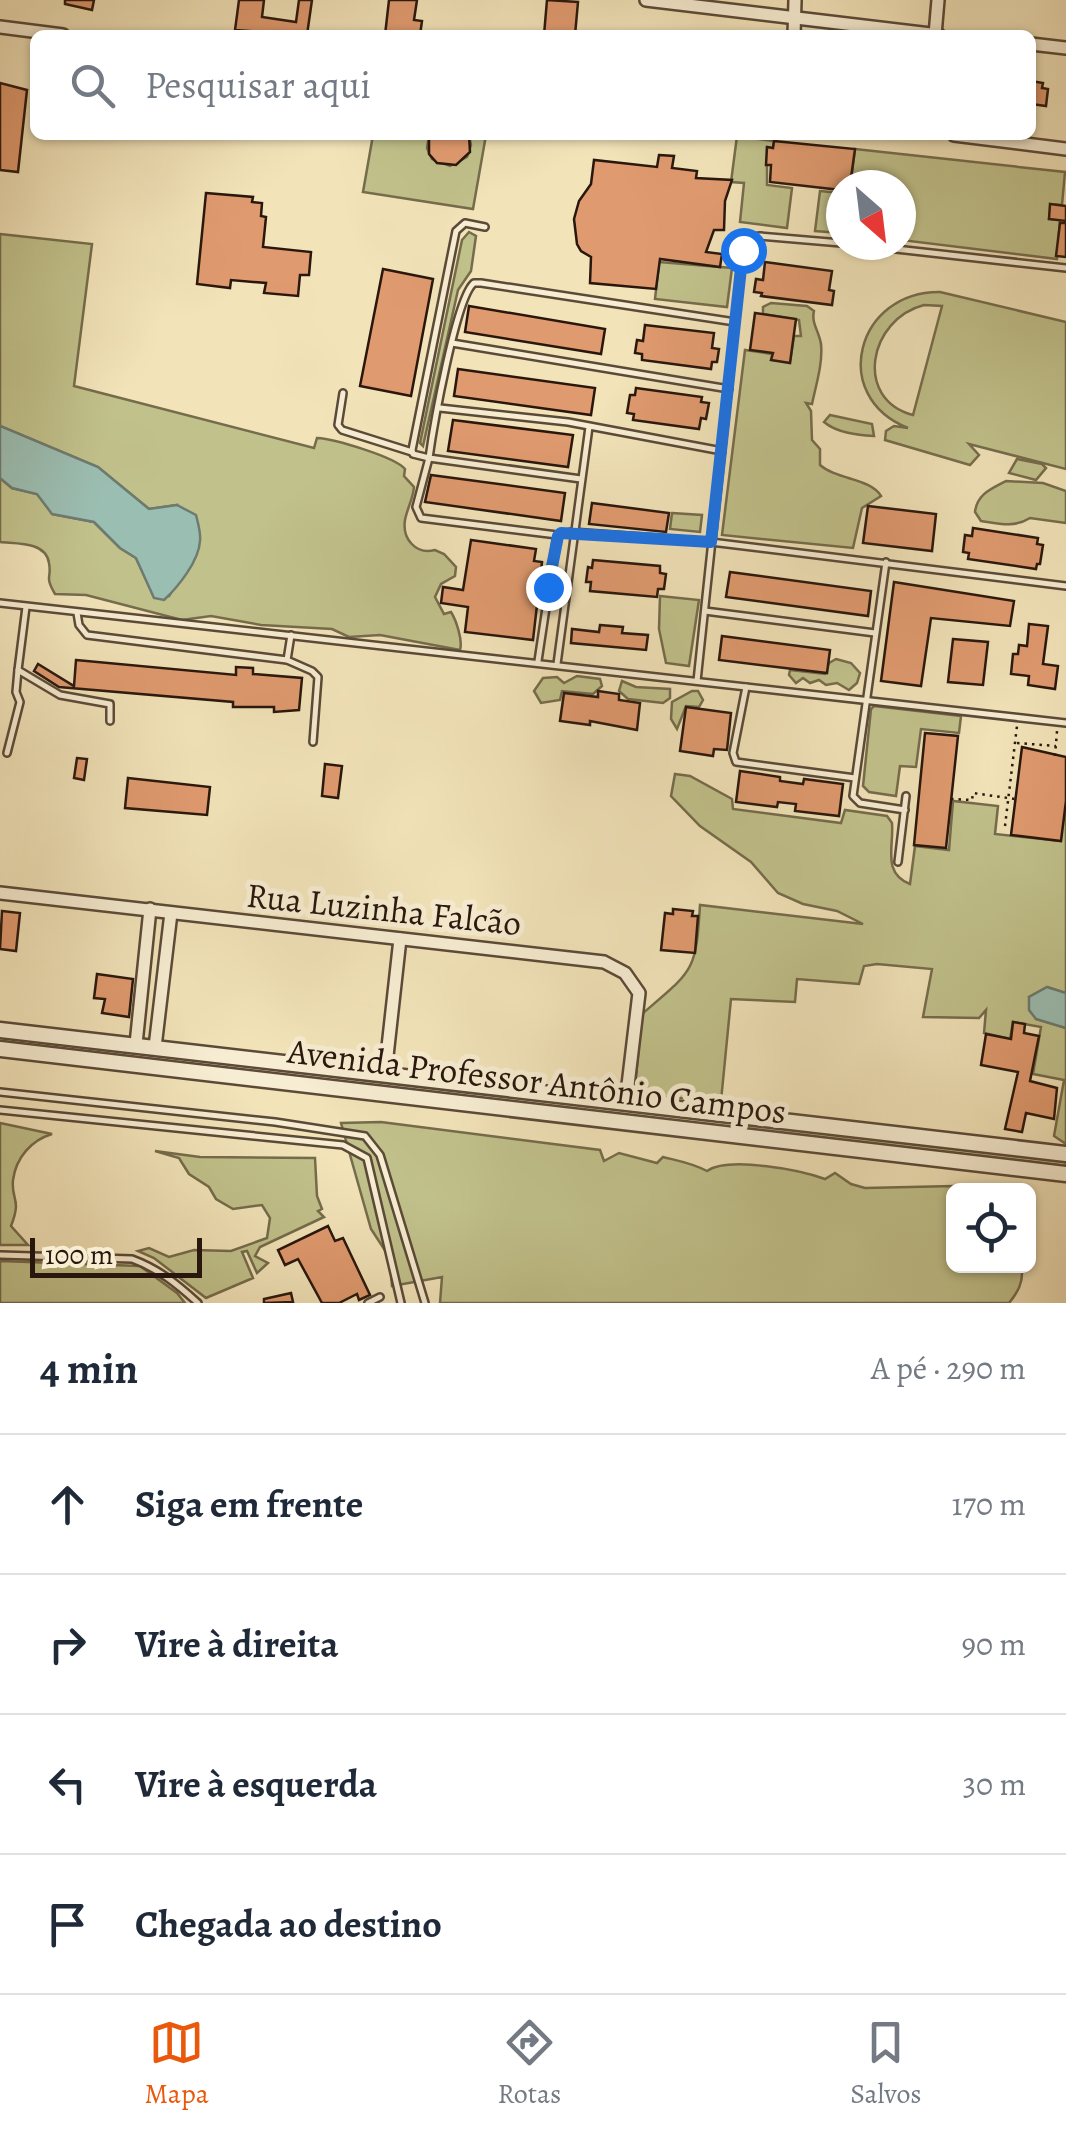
<!DOCTYPE html>
<html lang="pt">
<head>
<meta charset="utf-8">
<style>
	body { margin:0; font-family:Alegreya,serif; background:#f2f2f3; color:#1f2937 }
	.controls { position:absolute; right:30px; bottom:30px; display:grid; overflow:hidden; border-radius:15px; box-shadow:0 2px 8px #0004 }
	.controls button { width:90px; height:90px; display:grid; place-items:center; padding:0; border:0; border-bottom:2px solid #e0e1e3; background:#fff; color:#1f2937; font:50px sans-serif }
	.compass { position:absolute; left:826px; top:170px; width:90px; height:90px; border-radius:50%; background:#fff; box-shadow:0 2px 8px #0004; rotate:152deg }
	.scale { position:absolute; left:30px; bottom:25px; width:172px; box-sizing:border-box; padding-left:10px; border:5px solid #29170d; border-top:0; font-size:28px; line-height:35px; white-space:nowrap; color:#29170d; -webkit-text-stroke:8px #f7edd2; paint-order:stroke }
	.stop { position:absolute; width:30px; height:30px; margin:-22px; border:8px solid #1a73e8; border-radius:50%; background:#fff }
	.stop.end { background:#1a73e8; border-color:#fff; box-shadow:0 2px 10px #0008 }
	.list { margin:0; padding:0; list-style:none }
	h2 { display:flex; justify-content:space-between; align-items:center; height:130px; margin:0; padding:0 40px; font-size:42px }
	h2 small { font-size:32px; font-weight:400; color:#747a83 }
	.list li { display:grid; grid-template-columns:65px 1fr auto; gap:30px; align-items:center; box-sizing:border-box; height:140px; padding:0 40px; border-top:2px solid #e0e1e3 }
	.list b { display:block; font-size:38px; white-space:nowrap }
	.list em { font-size:32px; font-style:normal; color:#747a83 }
	.icon { flex:none; width:55px; height:55px; fill:none; stroke:currentColor; stroke-width:2; stroke-linecap:round; stroke-linejoin:round }
	.map { position:relative; flex:none; width:1066px; height:1303px; overflow:hidden }
	.search { position:absolute; background:#fff; box-shadow:0 2px 8px #0004; left:30px; right:30px; top:30px; height:110px; display:flex; align-items:center; gap:25px; box-sizing:border-box; padding:0 35px; border-radius:15px; color:#747a83; font-size:38px }
	.sheet { height:690px; background:#fff }
	nav { display:flex; justify-content:space-around; align-items:center; box-sizing:border-box; height:140px; border-top:2px solid #e0e1e3; background:#fff; font-size:28px; color:#747a83 }
	nav a { display:grid; justify-items:center; gap:5px }
	nav .on { color:#ea580c }
	.map>svg:first-child { display:block }
	.green { fill:#c1c18b; stroke:#756c4c; stroke-width:2.5; fill-rule:evenodd }
	.water { fill:#9bbeb2; stroke:#6d7b70; stroke-width:2.5 }
	.building { fill:#e09a6f; stroke:#29170d; stroke-width:2.5 }
	.lines { fill:none; stroke-linecap:round; stroke-linejoin:round }
	.service-casing { stroke:#5b4a38; stroke-width:10 }
	.minor-casing { stroke:#5b4a38; stroke-width:16 }
	.tertiary-casing { stroke:#5b4a38; stroke-width:19 }
	.path { stroke:#29170d; stroke-width:2.5; stroke-dasharray:2.5 5; stroke-linecap:butt }
	.service { stroke:#f7edd2; stroke-width:5 }
	.minor { stroke:#f7edd2; stroke-width:11 }
	.tertiary { stroke:#f7edd2; stroke-width:14 }
	.route { stroke:#1a73e8; stroke-width:12 }
	.labels { text-anchor:middle; stroke-width:10; stroke-linejoin:round; paint-order:stroke }
	.street-label { font-size:35px; fill:#29170d; stroke:#f7edd2 }
</style>
</head>
<body>
<div class="map">
<svg width="1066" height="1303" viewBox="0 0 1066 1303">
	<rect width="100%" height="100%" fill="#f2e3b9"/>
	<filter id="stains"><feTurbulence type="fractalNoise" baseFrequency=".002" numOctaves="4"/><feColorMatrix values="0 0 0 0 .2 0 0 0 0 .09 0 0 0 0 .02 0 0 0 .5 -.17"/></filter>
	<radialGradient id="worn" r=".72"><stop offset=".6" stop-color="#630" stop-opacity="0"/><stop offset="1" stop-color="#630" stop-opacity=".3"/></radialGradient>
	<g class="green">
		<polygon points="373,135 429,135 427,148 432,159 450,166 467,157 471,145 469,135 486,135 473,209 363,192"/>
		<polygon points="737,136 774,141 773,148 767,148 767,185 792,188 787,228 740,222 744,183 731,182"/>
		<polygon points="855,149 1065,172 1062,205 1051,204 1049,219 1060,220 1057,259 901,240 901,185 858,185 858,181 851,181"/>
		<polygon points="820,191 841,193 841,233 815,231"/>
		<polygon points="469,232 476,236 471,271 458,290 423,446 420,443 462,240"/>
		<path d="M0 234 92 244 74 386 314 448 317 438C335 439 395 457 405 469L404 476 414 487C413 499 407 509 405 520 402 539 416 555 435 550L444 554 456 567 455 576 441 584 435 597 444 614 451 612C456 620 463 640 460 650L380 635 349 637 332 629 261 625 211 616 182 620 86 595 55 594C44 575 52 579 49 563 46 541 15 544 0 542V478L12 488 37 494 53 514 94 522 120 548 136 558 154 597 169 596 172 591 177 505 149 509 98 467 0 426Z"/>
		<polygon points="659,262 732,268 727,307 655,299"/>
		<path d="M940 292 1066 322V469L969 444 979 455 970 465 885 440 886 431 894 426 908 428C828 396 857 291 940 292ZM924 305 942 306 913 415C853 399 869 319 924 305Z"/>
		<path d="M771 303 807 306 814 311C811 323 819 331 821 344 823 363 816 385 812 404L806 403 811 411 812 440 820 449V465C837 480 870 478 881 496L862 508 853 548 722 535 745 350 772 354V360L790 362 794 336H801L799 320 763 314V307Z"/>
		<path d="M830 415 872 424 874 436C858 435 837 433 824 422Z"/>
		<polygon points="1017,459 1042,464 1046,468 1036,480 1009,473"/>
		<path d="M1006 481 1043 483 1066 491V523L1030 518C1014 528 1000 524 981 521L975 512C977 494 991 489 1006 481Z"/>
		<polygon points="672,513 702,515 700,532 670,529"/>
		<polygon points="660,596 699,600 689,666 666,663 659,629"/>
		<polygon points="836,659 851,663 860,673 857,683 849,690 837,683 826,685 819,680 810,683 803,678 796,683 789,675 790,670 825,674 829,663"/>
		<polygon points="577,676 600,679 602,686 593,694 562,691 560,700 541,703 534,691 543,678 557,677 564,683"/>
		<polygon points="622,681 636,687 670,689 670,698 663,703 628,699 619,691"/>
		<polygon points="692,691 698,691 703,700 699,707 686,706 677,729 671,719 672,702"/>
		<polygon points="874,706 961,716 959,733 921,729 916,767 900,766 896,796 869,792 863,786 871,709"/>
		<path d="M675 774 690 776 732 799 733 809 841 823 845 810 887 816 892 823C894 847 882 873 910 884L915 846 949 850 953 801 998 806 995 834 1060 841 1066 801V993L1047 987 1029 997 1036 1019 1066 1028V1144L1054 1136 1064 1080 1033 1074 1041 1027 1013 1022 1010 1039 984 1033 986 1010 979 1018 923 1017 932 969 877 964 864 966 859 984 797 979 795 1002 731 999 721 1101 649 1096 635 1087 642 1014C693 970 696 973 700 905L863 924 837 911 803 904 778 893 751 862 700 826 671 796Z"/>
		<path d="M381 1122 600 1150 604 1161 619 1153 657 1163 663 1157C679 1161 692 1163 707 1171 729 1156 800 1170 825 1179L835 1173 851 1184 865 1188 954 1186 962 1190H954V1266H1026L1022 1269C1023 1283 1018 1292 1009 1303H440L442 1277 392 1286 390 1258 371 1229 341 1123Z"/>
		<path d="M0 1123 52 1134C32 1140 16 1157 13 1180 11 1201 22 1198 11 1226L28 1245H0Z"/>
		<polygon points="742,1123 1066,1159 1066,1166 738,1129"/>
		<polygon points="155,1151 200,1157 315,1158 317,1196 322,1209 318,1211 324,1217 260,1247 255,1256 268,1263 257,1273 247,1251 242,1252 253,1278 206,1298 154,1258 138,1251 149,1248 169,1257 194,1250 231,1251 267,1238 270,1218 262,1205 233,1209 216,1199 209,1187 189,1174 179,1158"/>
		<polygon points="0,1261 140,1266 177,1293 185,1303 0,1303"/>
	</g>
	<g class="water">
		<path d="M0 426 98 467 149 509 177 505 196 515C198 523 201 533 200 541 199 561 178 587 164 600L154 598 136 558 120 548 94 522 52 514 37 494 12 488 0 478Z"/>
		<polygon points="1047,987 1066,993 1066,1028 1036,1019 1029,1010 1029,997"/>
	</g>
	<g class="building">
		<polygon points="65,0 94,0 92,10 65,4"/>
		<polygon points="239,0 264,0 262,17 296,22 299,0 312,0 307,35 235,30"/>
		<polygon points="389,0 417,0 414,20 422,21 420,35 385,35"/>
		<polygon points="547,0 578,2 575,35 544,35"/>
		<polygon points="1031,81 1043,83 1042,88 1048,89 1046,106 1031,104"/>
		<polygon points="0,83 27,90 18,172 0,170"/>
		<polygon points="429,135 469,135 470,152 456,165 437,163 429,154"/>
		<polygon points="774,141 855,149 850,185 841,185 841,190 770,182 771,165 766,165 767,147 773,148"/>
		<polygon points="659,155 674,156 672,168 697,171 696,178 732,180 725,201 724,230 714,230 706,252 722,254 720,267 660,259 656,289 590,283 591,257 581,251 577,244 574,219 579,201 591,184 594,160 657,167"/>
		<polygon points="206,193 253,197 252,202 262,203 261,216 266,217 263,247 311,252 309,275 300,275 298,296 264,293 266,283 231,280 230,288 197,284"/>
		<polygon points="1050,204 1066,206 1066,221 1049,219"/>
		<polygon points="1060,223 1066,223 1066,257 1056,256"/>
		<polygon points="765,262 832,271 829,290 834,291 832,305 761,296 762,293 754,292 756,279 763,280"/>
		<polygon points="383,269 433,279 411,396 360,386"/>
		<polygon points="469,306 605,329 601,354 465,332"/>
		<polygon points="755,313 796,319 790,363 771,360 773,353 750,350"/>
		<polygon points="645,325 714,333 712,348 719,349 717,362 712,362 711,369 642,360 642,354 635,353 637,340 643,341"/>
		<polygon points="458,369 595,388 591,415 454,396"/>
		<polygon points="636,388 702,397 701,402 709,403 706,419 701,418 699,429 633,420 634,414 627,413 630,395 635,395"/>
		<polygon points="453,420 573,435 568,467 448,451"/>
		<polygon points="431,475 565,493 561,521 425,502"/>
		<polygon points="592,503 669,513 666,532 589,524"/>
		<polygon points="868,506 936,514 932,551 863,543"/>
		<polygon points="973,528 1038,538 1037,544 1043,545 1040,564 1037,564 1036,569 968,559 969,553 963,552 965,535 972,536"/>
		<polygon points="471,540 536,549 534,561 542,562 533,640 465,632 468,607 441,603 443,587 463,590"/>
		<polygon points="593,560 660,566 660,573 666,574 664,589 658,589 657,597 590,591 591,582 586,582 588,567 592,568"/>
		<polygon points="730,572 871,591 868,616 726,597"/>
		<polygon points="894,582 1014,601 1010,626 931,618 921,686 881,681"/>
		<polygon points="1029,624 1048,626 1043,664 1058,666 1055,689 1028,685 1029,676 1011,674 1013,654 1018,654 1019,645 1027,646"/>
		<polygon points="600,625 623,627 622,633 648,635 646,650 571,643 572,629 599,632"/>
		<polygon points="722,636 830,650 827,673 719,660"/>
		<polygon points="953,639 988,642 983,685 948,682"/>
		<polygon points="76,660 236,675 236,667 253,668 253,674 302,678 299,710 274,712 274,707 233,707 233,702 59,687 34,671 38,664 74,686"/>
		<polygon points="598,691 619,694 619,700 640,703 637,730 590,721 590,725 560,721 564,693 598,697"/>
		<polygon points="686,707 731,713 727,750 714,749 713,756 680,751"/>
		<polygon points="925,733 958,736 946,848 914,845"/>
		<polygon points="1022,747 1066,757 1066,801 1061,841 1011,835"/>
		<polygon points="77,758 87,759 84,780 74,778"/>
		<polygon points="325,764 342,766 338,798 322,796"/>
		<polygon points="740,771 780,777 780,781 803,784 804,779 843,784 839,816 795,811 796,804 778,802 777,807 736,802"/>
		<polygon points="128,778 210,787 207,815 125,808"/>
		<polygon points="673,909 693,911 692,916 698,916 695,953 661,950 665,913 673,914"/>
		<polygon points="2,911 20,913 16,951 0,949"/>
		<polygon points="97,974 133,979 129,1017 102,1013 105,999 94,998"/>
		<polygon points="1013,1022 1025,1024 1024,1033 1039,1036 1030,1081 1057,1088 1054,1119 1026,1113 1022,1132 1005,1129 1018,1072 981,1065 986,1034 1011,1039"/>
		<polygon points="328,1226 335,1241 343,1238 370,1295 359,1300 357,1294 339,1303 322,1303 298,1259 285,1265 278,1250"/>
		<polygon points="291,1293 293,1302 264,1303 264,1299"/>
	</g>
	<g class="lines">
		<defs>
			<g id="service">
				<polyline points="485,227 465,223 456,231 412,450 413,454 429,458 416,507 421,518 557,535 572,532 711,542 1066,586"/>
				<polyline points="860,245 1066,268"/>
				<polyline points="452,343 729,389"/>
				<polyline points="343,393 338,425 342,430 412,452"/>
				<polyline points="440,408 568,422 722,451"/>
				<path d="M581 479 429 458C433 429 456 297 474 283H481L735 322"/>
				<polyline points="886,562 853,796 860,803 905,810"/>
				<polyline points="548,587 567,591"/>
				<polyline points="0,603 1066,723"/>
				<polyline points="26,607 18,670 60,695 110,704 110,721"/>
				<polyline points="705,611 875,633"/>
				<polyline points="77,613 79,625 87,635 287,660"/>
				<polyline points="291,635 287,660 312,671 318,677 313,742"/>
				<polyline points="538,661 557,535"/>
				<polyline points="557,664 589,427"/>
				<polyline points="697,681 743,250 752,237 760,236 841,243"/>
				<polyline points="746,687 733,753 736,762 855,778"/>
				<polyline points="7,753 20,702 16,692 18,670"/>
				<polyline points="898,862 906,796"/>
				<polyline points="0,1092 275,1122 365,1136 380,1155 425,1303"/>
				<polyline points="0,1110 343,1145 367,1158 401,1303"/>
				<path d="M0 1255 132 1259C159 1269 177 1284 198 1303"/>
				<polyline points="368,1303 380,1297"/>
			</g>
			<g id="minor">
				<polyline points="646,0 939,35"/>
				<polyline points="0,27 63,35"/>
				<polyline points="794,35 795,0"/>
				<polyline points="935,35 938,0"/>
				<polyline points="1031,44 1066,48"/>
				<polyline points="954,135 1066,149"/>
				<polyline points="0,893 604,962 625,973 639,993 626,1102"/>
				<polyline points="136,1044 150,909"/>
				<polyline points="155,1047 171,913"/>
				<polyline points="385,1074 400,939"/>
			</g>
			<g id="tertiary">
				<polyline points="0,1030 1066,1154"/>
				<polyline points="0,1049 1066,1174"/>
			</g>
		</defs>
		<use href="#service" class="service-casing"/>
		<use href="#minor" class="minor-casing"/>
		<use href="#tertiary" class="tertiary-casing"/>
		<g class="path">
			<polyline points="1017,743 1056,746"/>
			<polyline points="1055,756 1057,731"/>
			<polyline points="951,799 972,800 973,793 1015,799"/>
			<polyline points="1005,826 1017,726"/>
		</g>
		<use href="#service" class="service"/>
		<use href="#minor" class="minor"/>
		<use href="#tertiary" class="tertiary"/>
	</g>
	<g class="lines">
		<polyline class="route" points="548,587 558,536 561,533 711,542 743,250"/>
	</g>
	<g class="labels">
		<g class="street-label">
			<text transform="translate(384 909) rotate(6)" y="12">Rua Luzinha Falcão</text>
			<text transform="translate(537 1081) rotate(7)" y="12">Avenida Professor Antônio Campos</text>
		</g>
	</g>
	<rect width="100%" height="100%" filter="url(#stains)"/>
	<rect width="100%" height="100%" fill="url(#worn)"/>
</svg>
<div class="controls">
<button><svg class="icon" aria-label="locate" viewBox="0 0 24 24"><circle cx="12" cy="12" r="6"/><path d="M12 2v4M12 18v4M2 12h4M18 12h4"/></svg></button>
</div>
<svg class="compass" viewBox="-18 -18 36 36"><path d="M0-13l5 13h-10z" fill="#e53935"/><path d="M0 13l5-13h-10z" fill="#747a83"/></svg>
<div class="scale">100 m</div>
<div class="stop" style="left:743px;top:250px"></div>
<div class="stop end" style="left:548px;top:587px"></div>
<div class="search"><svg class="icon" aria-label="search" viewBox="0 0 24 24"><circle cx="10" cy="10" r="6"/><path d="M15 15l6 6"/></svg>Pesquisar aqui</div>
</div>
<section class="sheet">
<h2>4 min<small>A pé · 290 m</small></h2>
<ul class="list">
<li><svg class="icon" aria-label="ahead" viewBox="0 0 24 24"><path d="M12 20V5M6 11l6-6 6 6"/></svg><div><b>Siga em frente</b></div><em>170 m</em></li>
<li><svg class="icon" aria-label="right" viewBox="0 0 24 24"><path d="M7 20v-9h11M14 6l5 5-5 5"/></svg><div><b>Vire à direita</b></div><em>90 m</em></li>
<li><svg class="icon" aria-label="left" viewBox="0 0 24 24"><path d="M17 20v-9H6M10 6l-5 5 5 5"/></svg><div><b>Vire à esquerda</b></div><em>30 m</em></li>
<li><svg class="icon" aria-label="arrive" viewBox="0 0 24 24"><path d="M6 21V4h12l-3 4 3 4H6"/></svg><div><b>Chegada ao destino</b></div></li>
</ul>
</section>
<nav>
<a class="on"><svg class="icon" aria-label="map" viewBox="0 0 24 24"><path d="M3 6l6-2 6 2 6-2v14l-6 2-6-2-6 2zM9 4v14M15 6v14"/></svg>Mapa</a>
<a><svg class="icon" aria-label="directions" viewBox="0 0 24 24"><path d="M12 3l9 9-9 9-9-9zM9 14v-3h6M13 9l2 2-2 2"/></svg>Rotas</a>
<a><svg class="icon" aria-label="saved" viewBox="0 0 24 24"><path d="M7 4h10v16l-5-4-5 4z"/></svg>Salvos</a>
</nav>
</body>
</html>
